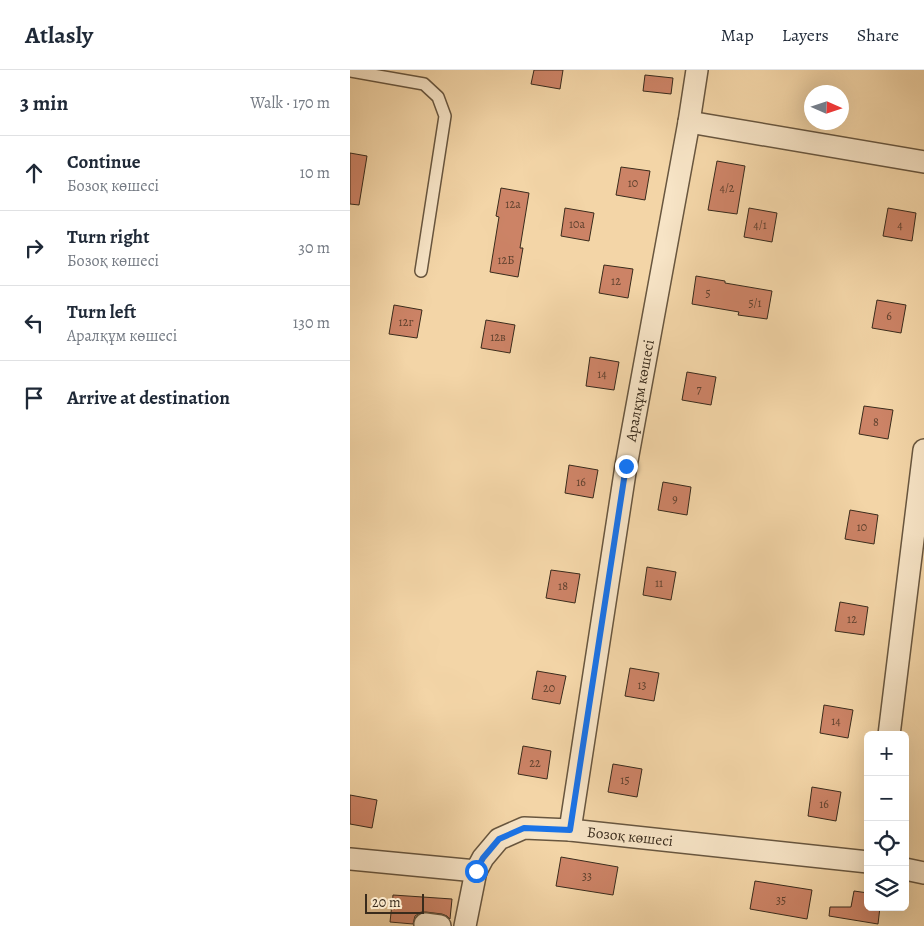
<!DOCTYPE html>
<html lang="en">
<head>
<meta charset="utf-8">
<style>
	body { margin:0; font-family:Alegreya,serif; background:#f6f6f7; color:#1f2937 }
	.controls { position:absolute; right:15px; bottom:15px; display:grid; overflow:hidden; border-radius:8px; box-shadow:0 5px 20px #0002 }
	.controls button { width:45px; height:45px; display:grid; place-items:center; padding:0; border:0; border-bottom:1px solid #e0e1e3; background:#fff; color:#1f2937; font:25px sans-serif }
	.compass { position:absolute; left:454px; top:15px; width:45px; height:45px; border-radius:50%; background:#fff; box-shadow:0 5px 20px #0002; rotate:93deg }
	.scale { position:absolute; left:15px; bottom:12px; width:59px; box-sizing:border-box; padding-left:5px; border:2px solid #392b1c; border-top:0; font-size:14px; line-height:18px; white-space:nowrap; color:#392b1c; -webkit-text-stroke:4px #f7e4c6; paint-order:stroke }
	.stop { position:absolute; width:15px; height:15px; margin:-11px; border:4px solid #1a73e8; border-radius:50%; background:#fff }
	.stop.end { background:#1a73e8; border-color:#fff; box-shadow:0 1px 5px #0008 }
	.list { margin:0; padding:0; list-style:none }
	h2 { display:flex; justify-content:space-between; align-items:center; height:65px; margin:0; padding:0 20px; font-size:21px }
	h2 small { font-size:16px; font-weight:400; color:#747a83 }
	.list li { display:grid; grid-template-columns:32px 1fr auto; gap:15px; align-items:center; box-sizing:border-box; height:75px; padding:0 20px; border-top:1px solid #e0e1e3 }
	.list b { display:block; font-size:19px; white-space:nowrap }
	.list p { margin:0; font-size:16px; white-space:nowrap; color:#747a83 }
	.list em { font-size:16px; font-style:normal; color:#747a83 }
	.icon { flex:none; width:28px; height:28px; fill:none; stroke:currentColor; stroke-width:2; stroke-linecap:round; stroke-linejoin:round }
	.map { position:relative; flex:none; width:574px; height:856px; overflow:hidden }
	header { display:flex; align-items:center; gap:30px; box-sizing:border-box; height:70px; padding:0 25px; background:#fff; border-bottom:1px solid #e0e1e3 }
	header strong { font-size:24px }
	nav { display:flex; gap:28px; margin-inline-start:auto; font-size:18px }
	main { display:flex }
	aside { flex:1; background:#fff }
	.map>svg:first-child { display:block }
	.building { fill:#cc8366; stroke:#392b1c }
	.lines { fill:none; stroke-linecap:round; stroke-linejoin:round }
	.service-casing { stroke:#68563f; stroke-width:14 }
	.minor-casing { stroke:#68563f; stroke-width:24 }
	.service { stroke:#f7e4c6; stroke-width:11 }
	.minor { stroke:#f7e4c6; stroke-width:21 }
	.route { stroke:#1a73e8; stroke-width:6 }
	.labels { text-anchor:middle; stroke-width:4; stroke-linejoin:round; paint-order:stroke }
	.number-label { font-size:12px; fill:#5e412e }
	.street-label { font-size:15px; fill:#392b1c; stroke:#f7e4c6 }
</style>
</head>
<body>
<header>
<strong>Atlasly</strong>
<nav><a>Map</a><a>Layers</a><a>Share</a></nav>
</header>
<main>
<aside>
<h2>3 min<small>Walk · 170 m</small></h2>
<ul class="list">
<li><svg class="icon" aria-label="ahead" viewBox="0 0 24 24"><path d="M12 20V5M6 11l6-6 6 6"/></svg><div><b>Continue</b><p>Бозоқ көшесі</p></div><em>10 m</em></li>
<li><svg class="icon" aria-label="right" viewBox="0 0 24 24"><path d="M7 20v-9h11M14 6l5 5-5 5"/></svg><div><b>Turn right</b><p>Бозоқ көшесі</p></div><em>30 m</em></li>
<li><svg class="icon" aria-label="left" viewBox="0 0 24 24"><path d="M17 20v-9H6M10 6l-5 5 5 5"/></svg><div><b>Turn left</b><p>Аралқұм көшесі</p></div><em>130 m</em></li>
<li><svg class="icon" aria-label="arrive" viewBox="0 0 24 24"><path d="M6 21V4h12l-3 4 3 4H6"/></svg><div><b>Arrive at destination</b></div></li>
</ul>
</aside>
<div class="map">
<svg width="574" height="856" viewBox="0 0 574 856">
	<rect width="100%" height="100%" fill="#f3d5a7"/>
	<filter id="stains"><feTurbulence type="fractalNoise" baseFrequency=".004" numOctaves="4"/><feColorMatrix values="0 0 0 0 .2 0 0 0 0 .09 0 0 0 0 .02 0 0 0 .5 -.17"/></filter>
	<radialGradient id="worn" r=".72"><stop offset=".6" stop-color="#630" stop-opacity="0"/><stop offset="1" stop-color="#630" stop-opacity=".3"/></radialGradient>
	<g class="building">
		<polygon points="184,0 213,0 210,19 181,14"/>
		<polygon points="295,5 323,8 321,24 293,21"/>
		<polygon points="0,83 17,86 9,135 0,134"/>
		<polygon points="367,91 395,96 387,144 358,140"/>
		<polygon points="271,97 300,101 295,130 266,125"/>
		<polygon points="151,118 179,123 170,178 173,178 168,207 140,202 149,147 146,146"/>
		<polygon points="215,138 244,143 239,171 211,166"/>
		<polygon points="399,138 427,143 422,172 394,167"/>
		<polygon points="538,138 566,143 562,171 533,166"/>
		<polygon points="254,195 283,199 278,228 249,223"/>
		<polygon points="346,206 375,211 375,213 422,221 417,249 388,245 389,242 342,234"/>
		<polygon points="527,230 556,235 551,263 522,258"/>
		<polygon points="44,235 72,240 67,268 39,264"/>
		<polygon points="136,250 165,255 160,283 131,278"/>
		<polygon points="240,287 269,292 264,320 236,316"/>
		<polygon points="337,302 366,307 361,335 332,330"/>
		<polygon points="514,336 543,340 538,369 509,364"/>
		<polygon points="219,395 248,400 243,428 215,423"/>
		<polygon points="313,412 341,417 337,445 308,440"/>
		<polygon points="500,440 528,445 524,474 495,469"/>
		<polygon points="297,497 326,502 321,530 293,525"/>
		<polygon points="201,500 230,504 225,533 196,528"/>
		<polygon points="490,532 518,537 514,565 485,561"/>
		<polygon points="280,598 309,603 304,631 275,626"/>
		<polygon points="187,601 216,606 210,634 182,629"/>
		<polygon points="474,635 503,640 498,668 470,663"/>
		<polygon points="173,676 201,681 197,709 168,704"/>
		<polygon points="263,694 292,699 287,727 258,722"/>
		<polygon points="462,717 491,722 486,751 458,746"/>
		<polygon points="0,725 27,730 22,758 0,754"/>
		<polygon points="211,787 268,797 263,825 206,816"/>
		<polygon points="405,811 462,820 457,849 400,839"/>
		<polygon points="504,821 518,823 518,837 530,837 528,854 479,846 480,837 501,837"/>
		<polygon points="43,825 102,829 100,849 97,846 92,844 76,842 71,842 65,846 63,854 40,852"/>
	</g>
	<g class="lines">
		<defs>
			<polyline id="service" points="0,1 74,14 88,27 95,46 71,201"/>
			<g id="minor">
				<polyline points="339,52 574,92"/>
				<polyline points="539,665 574,380"/>
				<path id="s1" d="M220 760 276 396 339 52 347 0"/>
				<path id="s2" d="M0 789 126 801 133 788 149 769 174 758 220 760 518 792"/>
				<polyline points="555,799 574,803"/>
				<polyline points="75,854 90,856"/>
				<polyline points="115,856 126,801"/>
			</g>
		</defs>
		<use href="#service" class="service-casing"/>
		<use href="#minor" class="minor-casing"/>
		<use href="#service" class="service"/>
		<use href="#minor" class="minor"/>
	</g>
	<g class="lines">
		<polyline class="route" points="126,801 133,788 149,769 174,758 220,760 276,396"/>
	</g>
	<g class="labels">
		<g class="number-label">
			<text x="283" y="117">10</text>
			<text x="377" y="122">4/2</text>
			<text x="163" y="138">12а</text>
			<text x="227" y="158">10а</text>
			<text x="410" y="159">4/1</text>
			<text x="550" y="159">4</text>
			<text x="156" y="194">12Б</text>
			<text x="266" y="215">12</text>
			<text x="358" y="227">5</text>
			<text x="405" y="237">5/1</text>
			<text x="539" y="250">6</text>
			<text x="56" y="256">12г</text>
			<text x="148" y="271">12в</text>
			<text x="252" y="308">14</text>
			<text x="349" y="323">7</text>
			<text x="526" y="356">8</text>
			<text x="231" y="416">16</text>
			<text x="325" y="433">9</text>
			<text x="512" y="461">10</text>
			<text x="309" y="517">11</text>
			<text x="213" y="520">18</text>
			<text x="502" y="553">12</text>
			<text x="292" y="619">13</text>
			<text x="199" y="622">20</text>
			<text x="486" y="655">14</text>
			<text x="185" y="697">22</text>
			<text x="275" y="714">15</text>
			<text x="474" y="738">16</text>
			<text x="237" y="810">33</text>
			<text x="431" y="834">35</text>
		</g>
		<g class="street-label">
			<text dy="5" stroke="none"><textPath href="#s1" startOffset="445">Аралқұм көшесі</textPath></text>
			<text dy="5" stroke="none"><textPath href="#s2" startOffset="300">Бозоқ көшесі</textPath></text>
		</g>
	</g>
	<rect width="100%" height="100%" filter="url(#stains)"/>
	<rect width="100%" height="100%" fill="url(#worn)"/>
</svg>
<div class="controls">
<button>+</button>
<button>−</button>
<button><svg class="icon" aria-label="locate" viewBox="0 0 24 24"><circle cx="12" cy="12" r="6"/><path d="M12 2v4M12 18v4M2 12h4M18 12h4"/></svg></button>
<button><svg class="icon" aria-label="layers" viewBox="0 0 24 24"><path d="M12 4l9 5-9 5-9-5zM3 14l9 5 9-5"/></svg></button>
</div>
<svg class="compass" viewBox="-18 -18 36 36"><path d="M0-13l5 13h-10z" fill="#e53935"/><path d="M0 13l5-13h-10z" fill="#747a83"/></svg>
<div class="scale">20 m</div>
<div class="stop" style="left:126px;top:801px"></div>
<div class="stop end" style="left:276px;top:396px"></div>
</div>
</main>
</body>
</html>
